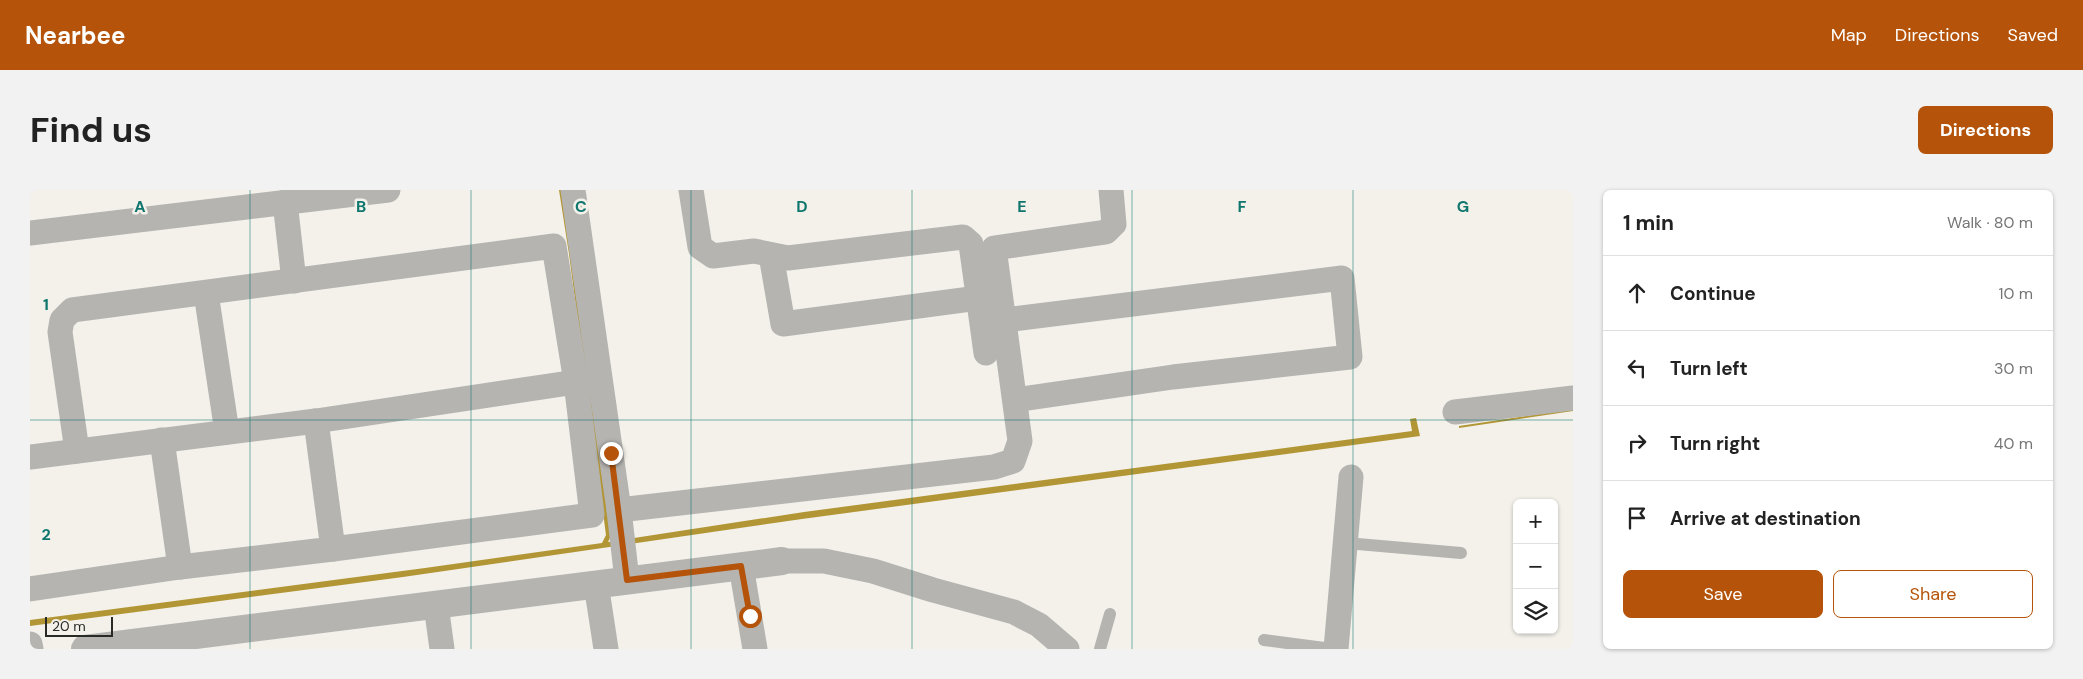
<!DOCTYPE html>
<html lang="en">
<head>
<meta charset="utf-8">
<style>
	body { margin:0; font-family:"DM Sans",sans-serif; background:#f2f2f2; color:#222 }
	.controls { position:absolute; right:15px; bottom:15px; display:grid; overflow:hidden; border-radius:8px; box-shadow:0 1px 4px #0004 }
	.controls button { width:45px; height:45px; display:grid; place-items:center; padding:0; border:0; border-bottom:1px solid #e0e0e0; background:#fff; color:#222; font:25px sans-serif }
	.scale { position:absolute; left:15px; bottom:12px; width:68px; box-sizing:border-box; padding-left:5px; border:2px solid #292926; border-top:0; font-size:14px; line-height:18px; white-space:nowrap; color:#292926; -webkit-text-stroke:4px #f3f1ea; paint-order:stroke }
	.stop { position:absolute; width:15px; height:15px; margin:-11px; border:4px solid #b45309; border-radius:50%; background:#fff }
	.stop.end { background:#b45309; border-color:#fff; box-shadow:0 1px 5px #0008 }
	.list { margin:0; padding:0; list-style:none }
	h2 { display:flex; justify-content:space-between; align-items:center; height:65px; margin:0; padding:0 20px; font-size:21px }
	h2 small { font-size:16px; font-weight:400; color:#767676 }
	.list li { display:grid; grid-template-columns:32px 1fr auto; gap:15px; align-items:center; box-sizing:border-box; height:75px; padding:0 20px; border-top:1px solid #e0e0e0 }
	.list b { display:block; font-size:19px; white-space:nowrap }
	.list em { font-size:16px; font-style:normal; color:#767676 }
	.actions { display:flex; gap:10px; padding:15px 20px }
	.actions a { flex:1; padding:11px 0; border:1px solid #b45309; border-radius:8px; text-align:center; font-size:18px; color:#b45309 }
	.actions .main { background:#b45309; color:#fff }
	.icon { flex:none; width:28px; height:28px; fill:none; stroke:currentColor; stroke-width:2; stroke-linecap:round; stroke-linejoin:round }
	.map { position:relative; flex:none; width:1543px; height:459px; overflow:hidden; border-radius:8px }
	header { display:flex; align-items:center; gap:30px; box-sizing:border-box; height:70px; padding:0 25px; background:#b45309; color:#fff }
	header strong { font-size:24px }
	nav { display:flex; gap:28px; margin-inline-start:auto; font-size:18px }
	.intro { display:flex; align-items:center; justify-content:space-between; box-sizing:border-box; height:120px; padding:0 30px }
	h1 { margin:0; font-size:35px }
	.button { padding:12px 22px; border-radius:8px; background:#b45309; color:#fff; font-size:18px; font-weight:700 }
	main { display:flex; gap:30px; padding:0 30px }
	aside { flex:1; background:#fff; border-radius:8px; box-shadow:0 1px 4px #0004 }
	.map>svg:first-child { display:block }
	.water { fill:#b29635 }
	.lines { fill:none; stroke-linecap:round; stroke-linejoin:round }
	.service { stroke:#b5b4b1; stroke-width:12 }
	.minor { stroke:#b5b4b1; stroke-width:25 }
	.tertiary { stroke:#b5b4b1; stroke-width:28 }
	.route { stroke:#b45309; stroke-width:6 }
	.grid { fill:none; stroke:#0f766e; stroke-width:1; stroke-opacity:0.55 }
	.grid-label { font-size:16px; text-anchor:middle; font-weight:bold; fill:#0f766e; stroke:#f3f1ea; stroke-width:5; stroke-linejoin:round; paint-order:stroke }
</style>
</head>
<body>
<header>
<strong>Nearbee</strong>
<nav><a>Map</a><a>Directions</a><a>Saved</a></nav>
</header>
<div class="intro"><h1>Find us</h1><a class="button">Directions</a></div>
<main>
<div class="map">
<svg width="1543" height="459" viewBox="0 0 1543 459">
	<rect width="100%" height="100%" fill="#f3f1ea"/>
	<g class="water">
		<polygon points="529,0 533,0 581,346 578,352 774,322 1382,241 1380,229 1386,228 1390,246 772,329 373,387 0,436 0,430 395,378 572,353 576,345 539,64"/>
		<polygon points="1543,219 1543,221 1429,238 1429,236"/>
	</g>
	<g class="lines">
		<g class="service">
			<polyline points="1316,353 1431,363"/>
			<polyline points="1234,450 1302,459"/>
			<polyline points="1070,459 1080,424"/>
		</g>
		<g class="minor">
			<polyline points="543,0 589,320 597,390"/>
			<polyline points="661,0 670,57 683,66 724,61 758,68 933,47 941,54 956,163"/>
			<polyline points="255,12 264,91"/>
			<polyline points="0,43 358,0"/>
			<polyline points="741,65 753,134 948,108"/>
			<polyline points="176,103 197,242"/>
			<polyline points="975,130 1312,88 1320,167 1143,187 985,210"/>
			<polyline points="1425,222 1543,208"/>
			<polyline points="132,250 150,377"/>
			<polyline points="47,261 30,142 32,130 42,120 524,56 546,192 562,325 303,359"/>
			<polyline points="0,267 286,231 546,192"/>
			<polyline points="589,320 964,277 983,271 990,251 964,58 1076,42 1084,34 1081,0"/>
			<polyline points="752,371 794,371 843,381 903,400 984,422 1009,435 1037,459"/>
			<polyline points="711,376 725,459"/>
			<polyline points="566,394 576,459"/>
			<polyline points="0,399 150,377 303,359 286,231"/>
			<polyline points="406,415 412,459"/>
			<polyline points="0,454 1,459"/>
			<polyline points="1306,459 1321,287"/>
		</g>
		<polyline class="tertiary" points="55,459 752,371"/>
	</g>
	<g class="lines">
		<polyline class="route" points="581,263 597,390 711,376 720,426"/>
	</g>
	<path class="grid" d="M220 0V459M441 0V459M661 0V459M882 0V459M1102 0V459M1323 0V459M0 230H1543"/>
	<g class="grid-label">
		<text x="110" y="22">A</text>
		<text x="331" y="22">B</text>
		<text x="551" y="22">C</text>
		<text x="772" y="22">D</text>
		<text x="992" y="22">E</text>
		<text x="1212" y="22">F</text>
		<text x="1433" y="22">G</text>
		<text x="16" y="120">1</text>
		<text x="16" y="350">2</text>
	</g>
</svg>
<div class="controls">
<button>+</button>
<button>−</button>
<button><svg class="icon" aria-label="layers" viewBox="0 0 24 24"><path d="M12 4l9 5-9 5-9-5zM3 14l9 5 9-5"/></svg></button>
</div>
<div class="scale">20 m</div>
<div class="stop" style="left:720px;top:426px"></div>
<div class="stop end" style="left:581px;top:263px"></div>
</div>
<aside>
<h2>1 min<small>Walk · 80 m</small></h2>
<ul class="list">
<li><svg class="icon" aria-label="ahead" viewBox="0 0 24 24"><path d="M12 20V5M6 11l6-6 6 6"/></svg><div><b>Continue</b></div><em>10 m</em></li>
<li><svg class="icon" aria-label="left" viewBox="0 0 24 24"><path d="M17 20v-9H6M10 6l-5 5 5 5"/></svg><div><b>Turn left</b></div><em>30 m</em></li>
<li><svg class="icon" aria-label="right" viewBox="0 0 24 24"><path d="M7 20v-9h11M14 6l5 5-5 5"/></svg><div><b>Turn right</b></div><em>40 m</em></li>
<li><svg class="icon" aria-label="arrive" viewBox="0 0 24 24"><path d="M6 21V4h12l-3 4 3 4H6"/></svg><div><b>Arrive at destination</b></div></li>
</ul>
<div class="actions"><a class="main">Save</a><a>Share</a></div>
</aside>
</main>
</body>
</html>
